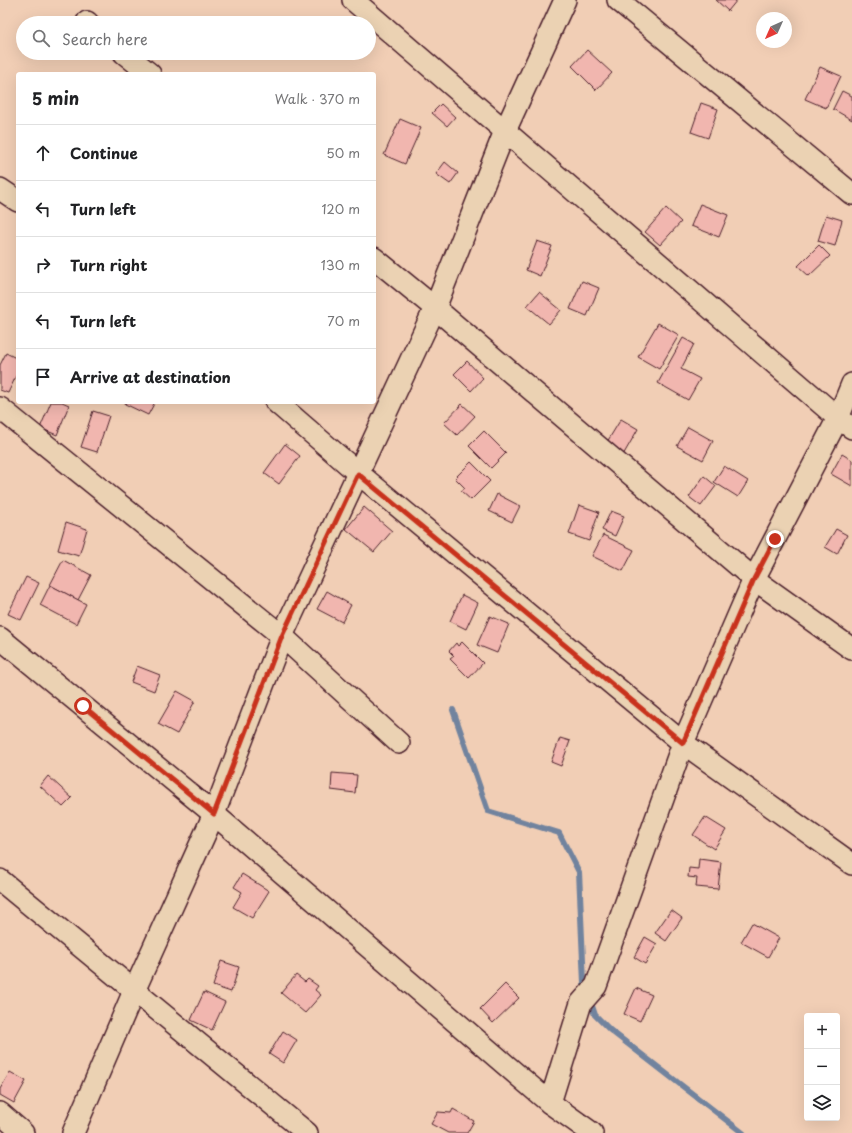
<!DOCTYPE html>
<html lang="en">
<head>
<meta charset="utf-8">
<style>
  :root { --surface:#fff; --page:#f6f6f6; --text:#202124; --muted:#757577; --line:#e0e0e0 }
  body { margin:0; font-family:"Playpen Sans",sans-serif; background:var(--page); color:var(--text) }
  .controls { position:absolute; right:12px; bottom:12px; display:grid; overflow:hidden; border-radius:4px; box-shadow:0 4px 16px #0002 }
  .controls button { width:36px; height:36px; display:grid; place-items:center; padding:0; border:0; border-bottom:1px solid var(--line); background:var(--surface); color:var(--text); font:20px sans-serif }
  .compass { position:absolute; left:756px; top:12px; width:36px; height:36px; border-radius:50%; background:var(--surface); box-shadow:0 4px 16px #0002; rotate:225deg }
  .stop { position:absolute; width:12px; height:12px; margin:-9px; border:3px solid #c8321e; border-radius:50%; background:#fff }
  .stop.end { background:#c8321e; border-color:#fff; box-shadow:0 1px 4px #0008 }
  .list { margin:0; padding:0; list-style:none }
  h2 { display:flex; justify-content:space-between; align-items:center; height:52px; margin:0; padding:0 16px; font-size:17px }
  h2 small { font-size:13px; font-weight:400; color:var(--muted) }
  .list li { display:grid; grid-template-columns:26px 1fr auto; gap:12px; align-items:center; box-sizing:border-box; height:56px; padding:0 16px; border-top:1px solid var(--line) }
  .list b { display:block; font-size:15px; white-space:nowrap }
  .list em { font-size:13px; font-style:normal; color:var(--muted) }
  .icon { flex:none; width:22px; height:22px; fill:none; stroke:currentColor; stroke-width:2; stroke-linecap:round; stroke-linejoin:round }
  .map { position:relative; flex:none; width:852px; height:1133px; overflow:hidden }
  .search { position:absolute; background:var(--surface); box-shadow:0 4px 16px #0002; left:16px; top:16px; width:360px; height:44px; display:flex; align-items:center; gap:10px; box-sizing:border-box; padding:0 14px; border-radius:22px; color:var(--muted); font-size:15px }
  .panel { position:absolute; background:var(--surface); box-shadow:0 4px 16px #0002; left:16px; top:72px; width:360px; height:332px; border-radius:4px }
  .map>svg:first-child { display:block }
</style>
</head>
<body>
<div class="map">
<svg width="852" height="1133" viewBox="0 0 852 1133">
  <rect width="100%" height="100%" fill="#f1ceb5"/>
  <filter id="ink" filterUnits="userSpaceOnUse"><feTurbulence type="fractalNoise" baseFrequency=".025" numOctaves="2"/><feDisplacementMap in="SourceGraphic" scale="8" xChannelSelector="R" yChannelSelector="G"/><feConvolveMatrix kernelMatrix="1 2 1 2 8 2 1 2 1" color-interpolation-filters="sRGB"/></filter>
  <g filter="url(#ink)">
    <g fill="none" stroke-linecap="round" stroke-linejoin="round">
      <g stroke="#71839e" stroke-width="6">
        <path d="M 453,710 L 488,811 L 559,833 L 579,872 L 584,983 L 587,991"/>
        <path d="M 590,1000 L 595,1015 L 610,1030 L 743,1133"/>
      </g>
    </g>
    <g fill="#f1b6af" stroke="#4a1f2b">
      <path d="M 716,0 L 737,0 L 728,11 Z"/>
      <path d="M 587,50 L 612,73 L 596,90 L 572,66 Z"/>
      <path d="M 304,53 L 313,53 L 311,57 Z"/>
      <path d="M 820,67 L 841,76 L 826,108 L 805,99 Z"/>
      <path d="M 842,91 L 852,96 L 852,120 L 833,109 Z"/>
      <path d="M 701,103 L 718,109 L 708,138 L 691,132 Z"/>
      <path d="M 441,104 L 455,117 L 447,126 L 432,113 Z"/>
      <path d="M 400,119 L 421,128 L 405,164 L 384,155 Z"/>
      <path d="M 445,162 L 458,173 L 450,184 L 436,174 Z"/>
      <path d="M 700,204 L 728,215 L 719,237 L 691,226 Z"/>
      <path d="M 666,208 L 681,222 L 660,245 L 645,232 Z"/>
      <path d="M 826,215 L 842,220 L 835,246 L 818,241 Z"/>
      <path d="M 537,241 L 552,246 L 540,276 L 526,270 Z"/>
      <path d="M 819,245 L 830,256 L 809,276 L 798,266 Z"/>
      <path d="M 582,281 L 599,288 L 587,316 L 570,309 Z"/>
      <path d="M 539,292 L 561,310 L 549,324 L 527,306 Z"/>
      <path d="M 658,323 L 679,335 L 659,369 L 638,357 Z"/>
      <path d="M 683,338 L 694,344 L 681,369 L 700,379 L 688,400 L 658,383 Z"/>
      <path d="M 6,353 L 18,359 L 18,372 L 8,393 L 0,390 L 0,365 Z"/>
      <path d="M 467,361 L 483,378 L 471,391 L 454,374 Z"/>
      <path d="M 51,402 L 62,402 L 69,405 L 57,435 L 40,428 Z"/>
      <path d="M 126,402 L 155,402 L 148,415 L 125,404 Z"/>
      <path d="M 462,404 L 475,416 L 457,435 L 444,423 Z"/>
      <path d="M 93,411 L 109,416 L 97,452 L 81,447 Z"/>
      <path d="M 621,419 L 638,429 L 622,457 L 604,447 Z"/>
      <path d="M 688,427 L 713,441 L 703,460 L 677,446 Z"/>
      <path d="M 484,431 L 506,453 L 491,468 L 469,446 Z"/>
      <path d="M 285,444 L 300,456 L 279,484 L 264,473 Z"/>
      <path d="M 842,454 L 852,460 L 852,486 L 831,474 Z"/>
      <path d="M 471,462 L 490,481 L 471,500 L 461,491 L 465,488 L 455,478 Z"/>
      <path d="M 724,466 L 748,481 L 738,497 L 714,482 Z"/>
      <path d="M 704,476 L 716,486 L 701,506 L 689,497 Z"/>
      <path d="M 497,494 L 520,506 L 512,522 L 489,511 Z"/>
      <path d="M 579,505 L 599,512 L 589,541 L 569,534 Z"/>
      <path d="M 364,507 L 392,531 L 374,552 L 346,529 Z"/>
      <path d="M 611,511 L 624,516 L 615,536 L 602,530 Z"/>
      <path d="M 66,522 L 87,529 L 79,556 L 58,550 Z"/>
      <path d="M 836,529 L 847,535 L 837,554 L 825,547 Z"/>
      <path d="M 603,535 L 634,550 L 623,571 L 592,556 Z"/>
      <path d="M 63,560 L 91,575 L 78,600 L 50,585 Z"/>
      <path d="M 26,577 L 39,583 L 21,620 L 8,614 Z"/>
      <path d="M 50,585 L 86,604 L 76,624 L 40,605 Z"/>
      <path d="M 327,591 L 351,605 L 342,622 L 317,609 Z"/>
      <path d="M 462,595 L 478,603 L 466,629 L 450,621 Z"/>
      <path d="M 490,616 L 509,624 L 497,653 L 477,645 Z"/>
      <path d="M 462,642 L 483,663 L 469,678 L 450,659 L 454,656 L 449,651 L 456,643 L 458,646 Z"/>
      <path d="M 137,666 L 160,675 L 154,691 L 131,682 Z"/>
      <path d="M 177,691 L 195,701 L 177,734 L 158,724 Z"/>
      <path d="M 560,738 L 570,741 L 561,766 L 551,762 Z"/>
      <path d="M 332,773 L 357,775 L 355,793 L 331,790 Z"/>
      <path d="M 48,776 L 72,798 L 63,807 L 40,786 Z"/>
      <path d="M 705,817 L 726,830 L 714,849 L 693,835 Z"/>
      <path d="M 699,859 L 721,862 L 718,889 L 696,887 L 697,878 L 688,877 L 689,868 L 698,869 Z"/>
      <path d="M 242,874 L 269,891 L 252,918 L 233,907 L 242,892 L 234,887 Z"/>
      <path d="M 671,910 L 682,918 L 666,941 L 655,933 Z"/>
      <path d="M 752,923 L 779,938 L 768,957 L 741,942 Z"/>
      <path d="M 645,937 L 657,944 L 645,964 L 634,957 Z"/>
      <path d="M 221,961 L 239,967 L 231,992 L 213,986 Z"/>
      <path d="M 296,975 L 305,982 L 308,979 L 318,986 L 315,990 L 321,995 L 305,1013 L 281,993 Z"/>
      <path d="M 505,984 L 519,998 L 493,1023 L 480,1009 Z"/>
      <path d="M 636,988 L 652,995 L 640,1021 L 624,1014 Z"/>
      <path d="M 204,992 L 225,1002 L 212,1030 L 191,1020 Z"/>
      <path d="M 283,1031 L 297,1040 L 283,1063 L 269,1054 Z"/>
      <path d="M 10,1072 L 26,1081 L 14,1103 L 0,1095 L 0,1089 Z"/>
      <path d="M 453,1109 L 474,1121 L 467,1133 L 448,1133 L 431,1124 L 438,1112 L 451,1113 Z"/>
    </g>
    <g fill="none" stroke-linecap="round" stroke-linejoin="round">
      <defs>
        <g id="minor">
          <path d="M 353,0 L 838,418 L 852,428"/>
          <path d="M 618,0 L 852,194"/>
          <path d="M 87,22 L 88,23"/>
          <path d="M 124,53 L 150,74"/>
          <path d="M 0,189 L 18,201"/>
          <path d="M 374,258 L 435,308 L 754,579 L 852,649"/>
          <path d="M 276,402 L 358,473 L 683,743 L 852,864"/>
          <path d="M 0,408 L 282,636 L 399,743"/>
          <path d="M 0,638 L 214,814 L 550,1103 L 592,1133"/>
          <path d="M 0,880 L 307,1133"/>
          <path d="M 550,1103 L 581,1003 L 596,986 L 683,743 L 754,579 L 838,418 L 852,384"/>
          <path d="M 0,1113 L 23,1133"/>
          <path d="M 73,1133 L 134,991 L 214,814 L 282,636 L 435,308 L 505,131 L 565,0"/>
        </g>
      </defs>
      <use href="#minor" stroke="#4a1f2b" stroke-width="24"/>
      <use href="#minor" stroke="#ebd2b3" stroke-width="21"/>
    </g>
  </g>
  <g fill="none" stroke-linecap="round" stroke-linejoin="round" filter="url(#ink)">
    <path stroke="#c8321e" stroke-width="5" d="M 83,706 L 214,814 L 282,636 L 358,474 L 683,743 L 754,579 L 775,539"/>
  </g>
</svg>
<div class="controls">
<button>+</button>
<button>−</button>
<button><svg class="icon" aria-label="layers" viewBox="0 0 24 24"><path d="M12 4l9 5-9 5-9-5zM3 14l9 5 9-5"/></svg></button>
</div>
<svg class="compass" viewBox="-18 -18 36 36"><path d="M0-13l5 13h-10z" fill="#e53935"/><path d="M0 13l5-13h-10z" fill="#757577"/></svg>
<div class="stop" style="left:83px;top:706px"></div>
<div class="stop end" style="left:775px;top:539px"></div>
<div class="search"><svg class="icon" aria-label="search" viewBox="0 0 24 24"><circle cx="10" cy="10" r="6"/><path d="M15 15l6 6"/></svg>Search here</div>
<section class="panel">
<h2>5 min<small>Walk · 370 m</small></h2>
<ul class="list">
<li><svg class="icon" aria-label="ahead" viewBox="0 0 24 24"><path d="M12 20V5M6 11l6-6 6 6"/></svg><div><b>Continue</b></div><em>50 m</em></li>
<li><svg class="icon" aria-label="left" viewBox="0 0 24 24"><path d="M17 20v-9H6M10 6l-5 5 5 5"/></svg><div><b>Turn left</b></div><em>120 m</em></li>
<li><svg class="icon" aria-label="right" viewBox="0 0 24 24"><path d="M7 20v-9h11M14 6l5 5-5 5"/></svg><div><b>Turn right</b></div><em>130 m</em></li>
<li><svg class="icon" aria-label="left" viewBox="0 0 24 24"><path d="M17 20v-9H6M10 6l-5 5 5 5"/></svg><div><b>Turn left</b></div><em>70 m</em></li>
<li><svg class="icon" aria-label="arrive" viewBox="0 0 24 24"><path d="M6 21V4h12l-3 4 3 4H6"/></svg><div><b>Arrive at destination</b></div></li>
</ul>
</section>
</div>
</body>
</html>
